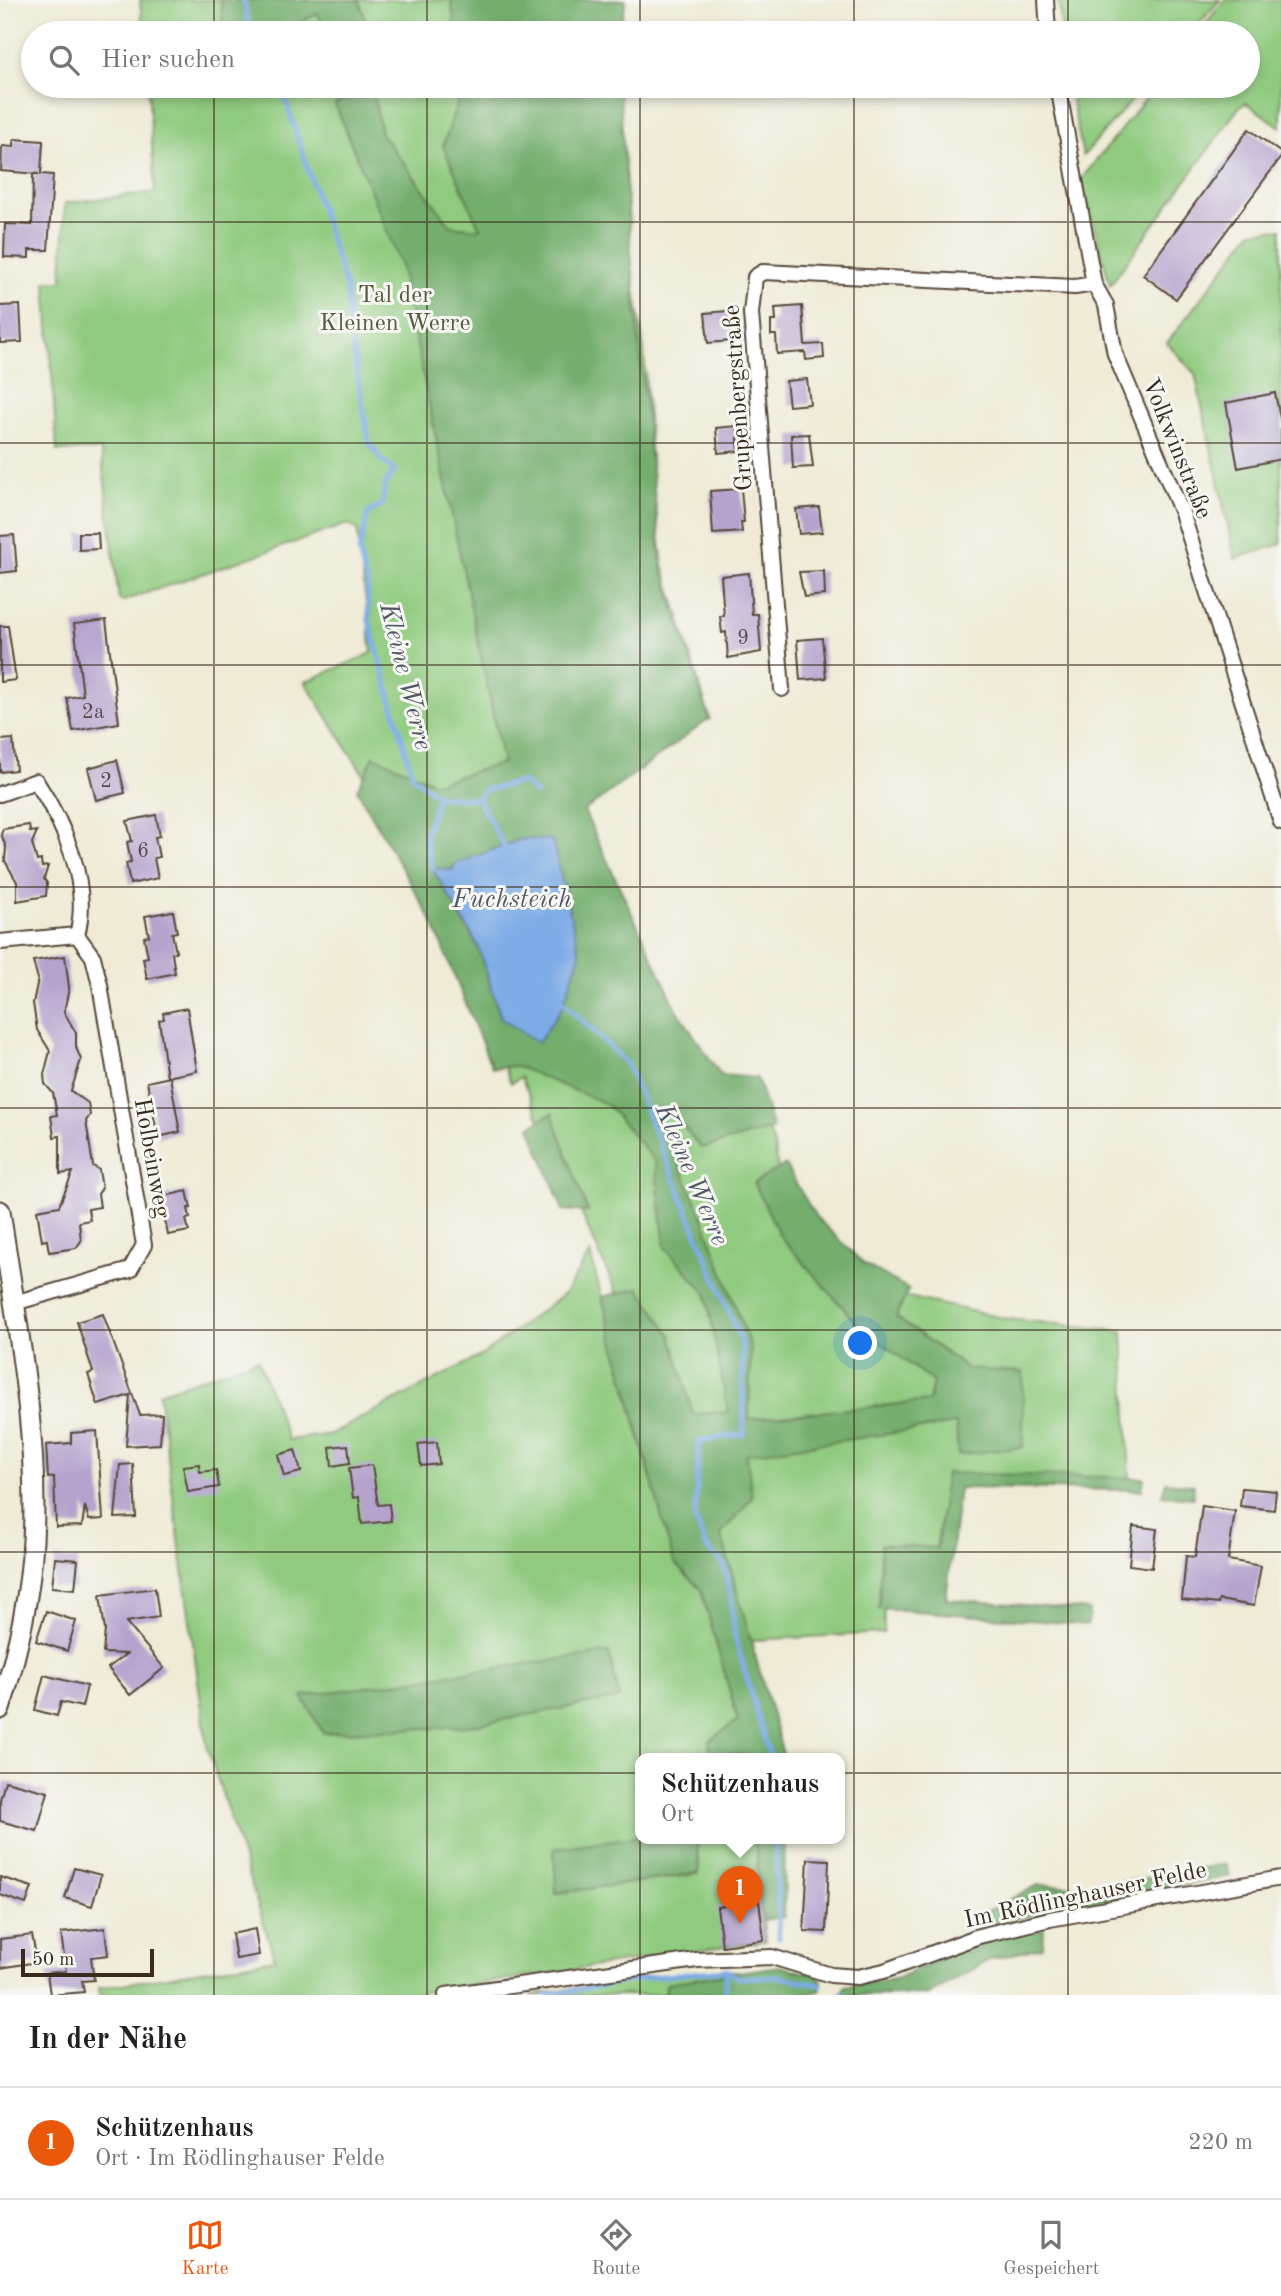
<!DOCTYPE html>
<html lang="de">
<head>
<meta charset="utf-8">
<style>
  :root { --surface:#fff; --page:#f2f2f2; --text:#202124; --muted:#757577; --line:#e0e0e0; --accent:#ea580c }
  body { margin:0; font-family:"Old Standard TT",serif; background:var(--page); color:var(--text) }
  .scale { position:absolute; left:21px; bottom:18px; width:133px; box-sizing:border-box; padding-left:7px; border:4px solid #3b2a1e; border-top:0; font-size:19px; line-height:24px; white-space:nowrap; color:#3b2a1e; -webkit-text-stroke:5px #f6f6f2; paint-order:stroke }
  .you { position:absolute; left:861px; top:1344px; width:24px; height:24px; margin:-18px; border:5px solid #fff; border-radius:50%; background:#1a73e8; box-shadow:0 0 0 10px #1a73e833 }
  .badge { display:grid; place-items:center; width:46px; height:46px; border-radius:50%; background:var(--accent); color:#fff; font-size:23px; font-weight:700 }
  .pin { position:absolute; translate:-50% -58px; filter:drop-shadow(0 2px 4px #0008) }
  .pin::after { content:''; position:absolute; top:37px; width:24px; height:21px; background:inherit; clip-path:polygon(0 0,100% 0,50% 100%) }
  .popup { position:absolute; left:635px; top:1753px; width:210px; height:91px; box-sizing:border-box; display:grid; place-content:center; border-radius:14px; background:var(--surface); filter:drop-shadow(0 2px 5px #0005); font-size:23px; white-space:nowrap; color:var(--muted) }
  .popup b { font-size:26px; color:var(--text) }
  .popup::after { content:''; position:absolute; left:50%; top:100%; margin-left:-14px; border:14px solid transparent; border-top-color:var(--surface) }
  .list { margin:0; padding:0; list-style:none }
  h2 { display:flex; justify-content:space-between; align-items:center; height:91px; margin:0; padding:0 28px; font-size:30px }
  h2 small { font-size:23px; font-weight:400; color:var(--muted) }
  .list li { display:grid; grid-template-columns:46px 1fr auto; gap:21px; align-items:center; box-sizing:border-box; height:112px; padding:0 28px; border-top:2px solid var(--line) }
  .list b { display:block; font-size:26px; white-space:nowrap }
  .list p { margin:0; font-size:23px; white-space:nowrap; color:var(--muted) }
  .list em { font-size:23px; font-style:normal; color:var(--muted) }
  .icon { flex:none; width:38px; height:38px; fill:none; stroke:currentColor; stroke-width:2; stroke-linecap:round; stroke-linejoin:round }
  .map { position:relative; flex:none; width:1281px; height:1995px; overflow:hidden }
  .search { position:absolute; background:var(--surface); box-shadow:0 4px 10px #0003; left:21px; right:21px; top:21px; height:77px; display:flex; align-items:center; gap:18px; box-sizing:border-box; padding:0 24px; border-radius:38px; color:var(--muted); font-size:26px }
  .sheet { height:203px; background:var(--surface) }
  nav { display:flex; justify-content:space-around; align-items:center; box-sizing:border-box; height:98px; border-top:2px solid var(--line); background:var(--surface); font-size:19px; color:var(--muted) }
  nav a { display:grid; justify-items:center; gap:4px }
  nav .on { color:var(--accent) }
  .map>svg:first-child { display:block }
</style>
</head>
<body>
<div class="map">
<svg width="1281" height="1995" viewBox="0 0 1281 1995">
  <rect width="100%" height="100%" fill="#f6f6f2"/>
  <filter id="ink" filterUnits="userSpaceOnUse"><feTurbulence type="fractalNoise" baseFrequency=".0143" numOctaves="2"/><feDisplacementMap in="SourceGraphic" scale="14" xChannelSelector="R" yChannelSelector="G"/><feConvolveMatrix kernelMatrix="1 2 1 2 8 2 1 2 1" color-interpolation-filters="sRGB"/></filter>
  <filter id="wash" filterUnits="userSpaceOnUse"><feTurbulence type="fractalNoise" baseFrequency=".00686" numOctaves="4" result="noise"/><feDisplacementMap in="SourceGraphic" scale="28" xChannelSelector="R" yChannelSelector="G"/><feGaussianBlur stdDeviation="1.57" result="paint"/><feColorMatrix in="noise" values="0 0 0 0 0 0 0 0 0 0 0 0 0 0 0 0 0 1.4 0 .05"/><feComposite in="paint" operator="in"/></filter>
  <g filter="url(#wash)">
    <rect width="100%" height="100%" fill="#efebd6"/>
    <g fill="#8fca7e" stroke="#657a4e" stroke-width="2" fill-rule="evenodd">
      <path d="M 140,0 L 601,0 L 597,33 L 143,33 Z"/>
      <path d="M 1059,0 L 1220,0 L 1191,33 L 1062,33 Z"/>
      <path d="M 1225,0 L 1281,0 L 1281,127 L 1246,103 L 1240,106 L 1110,285 L 1081,179 L 1156,86 L 1248,86 L 1248,33 L 1198,33 Z"/>
      <path d="M 148,86 L 595,86 L 603,231 L 633,272 L 644,350 L 652,478 L 663,564 L 710,719 L 612,757 L 574,803 L 637,1015 L 762,1116 L 773,1141 L 780,1181 L 853,1285 L 1008,1319 L 1123,1331 L 1130,1480 L 947,1485 L 935,1553 L 883,1552 L 884,1633 L 716,1642 L 738,1720 L 709,1741 L 711,1753 L 747,1754 L 747,1758 L 640,1758 L 640,1836 L 554,1849 L 557,1893 L 699,1874 L 697,1838 L 755,1838 L 765,1941 L 404,1995 L 99,1995 L 98,1988 L 275,1959 L 207,1746 L 159,1393 L 258,1359 L 288,1440 L 331,1434 L 484,1354 L 565,1293 L 590,1253 L 650,1476 L 623,1307 L 521,1077 L 511,1083 L 426,873 L 305,682 L 372,653 L 357,529 L 348,524 L 123,601 L 119,600 L 101,450 L 57,451 L 46,281 L 62,281 L 65,203 L 155,192 ZM 619,1698 L 468,1726 L 323,1733 Z"/>
      <path d="M 1069,86 L 1144,86 L 1083,156 Z"/>
      <path d="M 1281,229 L 1281,544 L 1235,559 L 1195,374 L 1167,343 L 1252,231 Z"/>
      <path d="M 726,1970 L 777,1976 L 667,1983 L 665,1995 L 530,1995 L 652,1976 Z"/>
    </g>
    <g fill="#73ae6d" stroke="#576c46" stroke-width="2" fill-rule="evenodd">
      <path d="M 221,0 L 359,0 L 370,33 L 326,33 L 318,13 L 280,33 L 223,33 Z"/>
      <path d="M 451,0 L 626,0 L 619,33 L 456,33 Z"/>
      <path d="M 366,86 L 372,86 L 381,133 L 451,226 L 480,229 L 443,146 L 463,86 L 619,86 L 634,292 L 662,569 L 709,719 L 584,811 L 678,1012 L 721,1075 L 757,1078 L 773,1129 L 701,1148 L 673,1114 L 658,1116 L 702,1216 L 751,1348 L 749,1419 L 929,1401 L 933,1382 L 858,1325 L 780,1236 L 754,1183 L 785,1165 L 816,1217 L 864,1264 L 909,1289 L 896,1317 L 968,1369 L 1023,1372 L 1023,1447 L 958,1455 L 956,1424 L 747,1454 L 752,1498 L 721,1534 L 784,1758 L 710,1753 L 709,1741 L 738,1720 L 701,1590 L 674,1563 L 602,1297 L 639,1288 L 671,1335 L 693,1414 L 728,1412 L 706,1293 L 665,1247 L 655,1161 L 607,1104 L 516,1066 L 492,1068 L 433,923 L 357,790 L 374,756 L 435,783 L 503,763 L 400,263 L 335,104 ZM 521,839 L 552,841 L 501,1018 L 477,944 L 433,869 L 453,870 L 455,864 Z"/>
      <path d="M 552,1113 L 588,1212 L 563,1210 L 530,1127 Z"/>
      <path d="M 946,1473 L 1144,1478 L 1142,1490 L 959,1488 L 946,1599 L 1089,1610 L 1088,1625 L 879,1608 L 881,1544 L 937,1548 Z"/>
      <path d="M 1166,1482 L 1194,1485 L 1193,1498 L 1162,1495 Z"/>
      <path d="M 609,1652 L 619,1698 L 468,1726 L 323,1733 L 302,1696 Z"/>
      <path d="M 640,1836 L 697,1838 L 699,1873 L 556,1893 L 554,1848 Z"/>
      <path d="M 755,1838 L 785,1838 L 784,1917 L 762,1920 Z"/>
      <path d="M 1225,1864 L 1230,1876 L 976,1927 L 981,1914 L 1038,1885 L 1094,1887 Z"/>
      <path d="M 1044,1929 L 1043,1947 L 991,1959 L 928,1995 L 841,1995 L 845,1986 L 895,1979 L 981,1941 Z"/>
      <path d="M 779,1966 L 819,1976 L 822,1981 L 820,1991 L 802,1995 L 665,1995 L 667,1983 Z"/>
    </g>
    <path fill="#7cabe6" stroke="#5c6a82" stroke-width="2" d="M 521,839 L 552,840 L 580,954 L 563,1006 L 538,1043 L 501,1018 L 477,944 L 432,868 L 453,870 L 455,864 Z"/>
    <g fill="none" stroke-linecap="round" stroke-linejoin="round">
      <g stroke="#7cabe6" stroke-width="5">
        <path d="M 244,0 L 250,33"/>
        <path d="M 281,86 L 346,287 L 350,331 L 369,442 L 383,462 L 395,470 L 386,482 L 382,505 L 368,513 L 359,552 L 367,583 L 369,621 L 413,777 L 438,796 L 478,799 L 505,848"/>
        <path d="M 478,799 L 484,790 L 523,782 L 536,794"/>
        <path d="M 432,868 L 425,835 L 438,796"/>
        <path d="M 562,1001 L 627,1064 L 742,1343 L 744,1434 L 699,1441 L 695,1519 L 706,1547 L 724,1565 L 731,1595 L 735,1637 L 770,1758"/>
        <path d="M 775,1838 L 779,1938"/>
        <path d="M 842,1993 L 845,1995"/>
        <path d="M 547,1995 L 653,1977 L 726,1970 L 738,1978 L 777,1976 L 821,1985"/>
        <path d="M 724,1995 L 726,1970"/>
      </g>
    </g>
    <g id="blocks">
      <g fill="#b5a3ce">
        <path d="M 1249,129 L 1281,153 L 1281,157 L 1176,299 L 1143,275 Z"/>
        <path d="M 14,139 L 43,141 L 41,174 L 53,175 L 48,250 L 29,250 L 29,258 L 4,257 L 5,224 L 32,225 L 33,174 L 39,174 L 1,171 L 2,146 L 14,147 Z"/>
        <path d="M 20,305 L 22,342 L 0,343 L 0,306 Z"/>
        <path d="M 802,306 L 805,345 L 823,344 L 824,358 L 806,360 L 805,352 L 777,354 L 776,335 L 771,335 L 771,321 L 776,321 L 775,308 Z"/>
        <path d="M 728,311 L 731,341 L 708,343 L 705,313 Z"/>
        <path d="M 807,379 L 810,404 L 789,406 L 786,381 Z"/>
        <path d="M 1275,393 L 1281,423 L 1281,459 L 1238,468 L 1226,403 Z"/>
        <path d="M 737,426 L 739,451 L 718,453 L 716,428 Z"/>
        <path d="M 809,434 L 813,467 L 793,468 L 791,435 Z"/>
        <path d="M 741,489 L 744,522 L 741,522 L 742,532 L 713,534 L 710,491 Z"/>
        <path d="M 819,507 L 822,532 L 799,534 L 796,509 Z"/>
        <path d="M 79,533 L 98,533 L 99,549 L 79,550 Z"/>
        <path d="M 14,535 L 17,571 L 0,573 L 0,536 Z"/>
        <path d="M 824,571 L 825,595 L 804,597 L 799,572 Z"/>
        <path d="M 749,573 L 752,614 L 758,614 L 761,652 L 728,658 L 726,632 L 722,633 L 720,616 L 724,616 L 721,576 Z"/>
        <path d="M 106,620 L 119,723 L 73,731 L 67,698 L 83,695 L 74,624 Z"/>
        <path d="M 0,626 L 8,626 L 16,680 L 0,682 Z"/>
        <path d="M 822,638 L 826,678 L 800,680 L 797,640 Z"/>
        <path d="M 13,739 L 16,770 L 0,772 L 0,740 Z"/>
        <path d="M 117,760 L 125,793 L 96,800 L 88,768 Z"/>
        <path d="M 156,815 L 160,836 L 155,837 L 159,857 L 154,858 L 158,878 L 130,884 L 126,863 L 131,862 L 127,842 L 132,841 L 127,821 Z"/>
        <path d="M 29,825 L 30,832 L 37,831 L 32,843 L 37,861 L 41,860 L 42,867 L 48,866 L 44,879 L 47,883 L 46,896 L 17,901 L 17,882 L 5,861 L 6,847 L 1,834 L 3,829 Z"/>
        <path d="M 173,911 L 177,932 L 172,933 L 176,952 L 172,953 L 175,973 L 147,979 L 143,958 L 148,957 L 144,937 L 149,936 L 145,916 Z"/>
        <path d="M 65,956 L 69,988 L 64,1012 L 76,1033 L 76,1047 L 81,1060 L 71,1091 L 88,1103 L 90,1115 L 86,1121 L 93,1166 L 99,1170 L 102,1188 L 98,1194 L 100,1207 L 88,1209 L 90,1220 L 79,1222 L 81,1241 L 76,1248 L 49,1252 L 47,1240 L 42,1241 L 37,1210 L 59,1206 L 73,1172 L 60,1174 L 60,1136 L 54,1137 L 51,1116 L 57,1115 L 53,1093 L 45,1084 L 44,1075 L 50,1051 L 37,1030 L 33,1003 L 38,979 L 33,961 Z"/>
        <path d="M 187,1008 L 197,1071 L 167,1077 L 159,1020 L 164,1019 L 163,1013 Z"/>
        <path d="M 170,1077 L 180,1132 L 158,1137 L 147,1082 Z"/>
        <path d="M 187,1191 L 191,1208 L 188,1208 L 190,1218 L 186,1219 L 189,1231 L 168,1235 L 160,1197 Z"/>
        <path d="M 103,1314 L 140,1415 L 162,1414 L 160,1444 L 126,1446 L 130,1395 L 98,1405 L 88,1374 L 93,1372 L 77,1322 Z"/>
        <path d="M 97,1431 L 103,1519 L 89,1520 L 85,1506 L 82,1526 L 56,1527 L 54,1477 L 48,1478 L 46,1445 L 71,1443 L 71,1433 Z"/>
        <path d="M 437,1442 L 439,1464 L 421,1466 L 418,1444 Z"/>
        <path d="M 348,1445 L 350,1463 L 332,1466 L 330,1447 Z"/>
        <path d="M 295,1450 L 301,1472 L 284,1476 L 278,1455 Z"/>
        <path d="M 133,1464 L 136,1517 L 115,1518 L 120,1465 Z"/>
        <path d="M 199,1464 L 200,1472 L 216,1470 L 219,1487 L 188,1492 L 183,1466 Z"/>
        <path d="M 372,1465 L 378,1505 L 389,1504 L 391,1521 L 362,1524 L 359,1497 L 353,1498 L 349,1468 Z"/>
        <path d="M 1242,1488 L 1276,1491 L 1274,1510 L 1240,1506 Z"/>
        <path d="M 1202,1506 L 1235,1511 L 1228,1560 L 1261,1566 L 1254,1606 L 1219,1600 L 1218,1604 L 1182,1600 L 1186,1556 L 1195,1557 Z"/>
        <path d="M 1133,1526 L 1157,1529 L 1152,1568 L 1129,1565 Z"/>
        <path d="M 55,1558 L 78,1560 L 75,1589 L 52,1587 Z"/>
        <path d="M 155,1588 L 159,1617 L 126,1622 L 164,1668 L 130,1695 L 108,1668 L 126,1654 L 103,1653 L 105,1630 L 100,1595 Z"/>
        <path d="M 46,1611 L 76,1621 L 67,1651 L 36,1641 Z"/>
        <path d="M 44,1675 L 87,1686 L 82,1707 L 61,1702 L 57,1716 L 35,1710 Z"/>
        <path d="M 5,1781 L 48,1792 L 37,1831 L 0,1821 L 0,1800 Z"/>
        <path d="M 808,1859 L 829,1860 L 826,1932 L 804,1931 Z"/>
        <path d="M 74,1868 L 101,1875 L 92,1906 L 65,1898 Z"/>
        <path d="M 0,1877 L 32,1887 L 26,1904 L 0,1895 Z"/>
        <path d="M 759,1901 L 764,1940 L 722,1946 L 717,1907 Z"/>
        <path d="M 105,1928 L 108,1955 L 91,1957 L 94,1980 L 82,1981 L 84,1992 L 50,1995 L 47,1973 L 66,1971 L 61,1933 Z"/>
        <path d="M 255,1929 L 259,1955 L 236,1959 L 232,1934 Z"/>
        <path d="M 32,1935 L 37,1962 L 0,1968 L 0,1939 Z"/>
      </g>
    </g>
  </g>
  <g filter="url(#ink)">
    <use href="#blocks" fill-opacity="0" stroke="#56473a" stroke-width="2"/>
    <g fill="none" stroke-linecap="round" stroke-linejoin="round">
      <defs>
        <g id="street">
          <path d="M 1046,0 L 1048,33"/>
          <path d="M 1058,86 L 1094,284 L 1106,305 L 1115,354 L 1182,513 L 1281,822"/>
          <path d="M 782,689 L 751,313 L 755,277 L 763,272 L 1075,287 L 1094,284"/>
          <path d="M 0,794 L 36,781 C 64,824 91,883 77,935 L 93,957 L 100,985 L 144,1245 L 130,1270 L 14,1303"/>
          <path d="M 0,942 L 77,935"/>
          <path d="M 446,1995 L 697,1960 L 772,1957 L 831,1975 L 858,1977 L 884,1971 L 979,1936 L 1050,1919 L 1281,1878"/>
        </g>
        <path id="secondary" d="M 0,1211 C 16,1320 39,1431 33,1541 C 30,1596 17,1655 0,1709"/>
      </defs>
      <use href="#street" stroke="#56473a" stroke-width="18"/>
      <use href="#secondary" stroke="#56473a" stroke-width="23"/>
      <use href="#street" stroke="#fff" stroke-width="14"/>
      <use href="#secondary" stroke="#fff" stroke-width="19"/>
    </g>
  </g>
  <path fill="none" stroke="#3b2a1e" stroke-width="2" stroke-opacity="0.55" d="M 214,0 L 214,33M 427,0 L 427,33M 640,0 L 640,33M 854,0 L 854,33M 1068,0 L 1068,33M 214,86 L 214,1995M 427,86 L 427,1995M 640,86 L 640,1995M 854,86 L 854,1995M 1068,86 L 1068,1995M 0,222 L 1281,222M 0,443 L 1281,443M 0,665 L 1281,665M 0,887 L 1281,887M 0,1108 L 1281,1108M 0,1330 L 1281,1330M 0,1552 L 1281,1552M 0,1773 L 1281,1773"/>
  <g text-anchor="middle" stroke-width="6" stroke-linejoin="round" paint-order="stroke">
    <g font-size="21" fill="#5a484a">
      <text x="743" y="644">9</text>
      <text x="93" y="718">2a</text>
      <text x="106" y="787">2</text>
      <text x="143" y="857">6</text>
    </g>
    <g font-size="24" fill="#545a3b" stroke="#f6f6f2">
      <text x="395" y="302">Tal der<tspan x="395" dy="28">Kleinen Werre</tspan></text>
    </g>
    <g font-size="24" fill="#3b2a1e" stroke="#f6f6f2">
      <text transform="translate(737 398) rotate(-94)" y="8">Grupenbergstraße</text>
      <text transform="translate(1178 448) rotate(68)" y="8">Volkwinstraße</text>
      <text transform="translate(153 1158) rotate(80)" y="8">Holbeinweg</text>
      <text transform="translate(1085 1894) rotate(-12)" y="8">Im Rödlinghauser Felde</text>
    </g>
    <g font-size="26" font-style="italic" fill="#525764" stroke="#f6f6f2">
      <text transform="translate(407 676) rotate(76)" y="9">Kleine Werre</text>
      <text x="512" y="907">Fuchsteich</text>
      <text transform="translate(693 1174) rotate(67)" y="9">Kleine Werre</text>
    </g>
  </g>
</svg>
<div class="scale">50 m</div>
<div class="you"></div>
<div class="pin badge" style="left:740px;top:1924px">1</div>
<div class="popup"><b>Schützenhaus</b>Ort</div>
<div class="search"><svg class="icon" aria-label="search" viewBox="0 0 24 24"><circle cx="10" cy="10" r="6"/><path d="M15 15l6 6"/></svg>Hier suchen</div>
</div>
<section class="sheet">
<h2>In der Nähe<small></small></h2>
<ul class="list">
<li><span class="badge">1</span><div><b>Schützenhaus</b><p>Ort · Im Rödlinghauser Felde</p></div><em>220 m</em></li>
</ul>
</section>
<nav>
<a class="on"><svg class="icon" aria-label="map" viewBox="0 0 24 24"><path d="M3 6l6-2 6 2 6-2v14l-6 2-6-2-6 2zM9 4v14M15 6v14"/></svg>Karte</a>
<a><svg class="icon" aria-label="directions" viewBox="0 0 24 24"><path d="M12 3l9 9-9 9-9-9zM9 14v-3h6M13 9l2 2-2 2"/></svg>Route</a>
<a><svg class="icon" aria-label="saved" viewBox="0 0 24 24"><path d="M7 4h10v16l-5-4-5 4z"/></svg>Gespeichert</a>
</nav>
</body>
</html>
